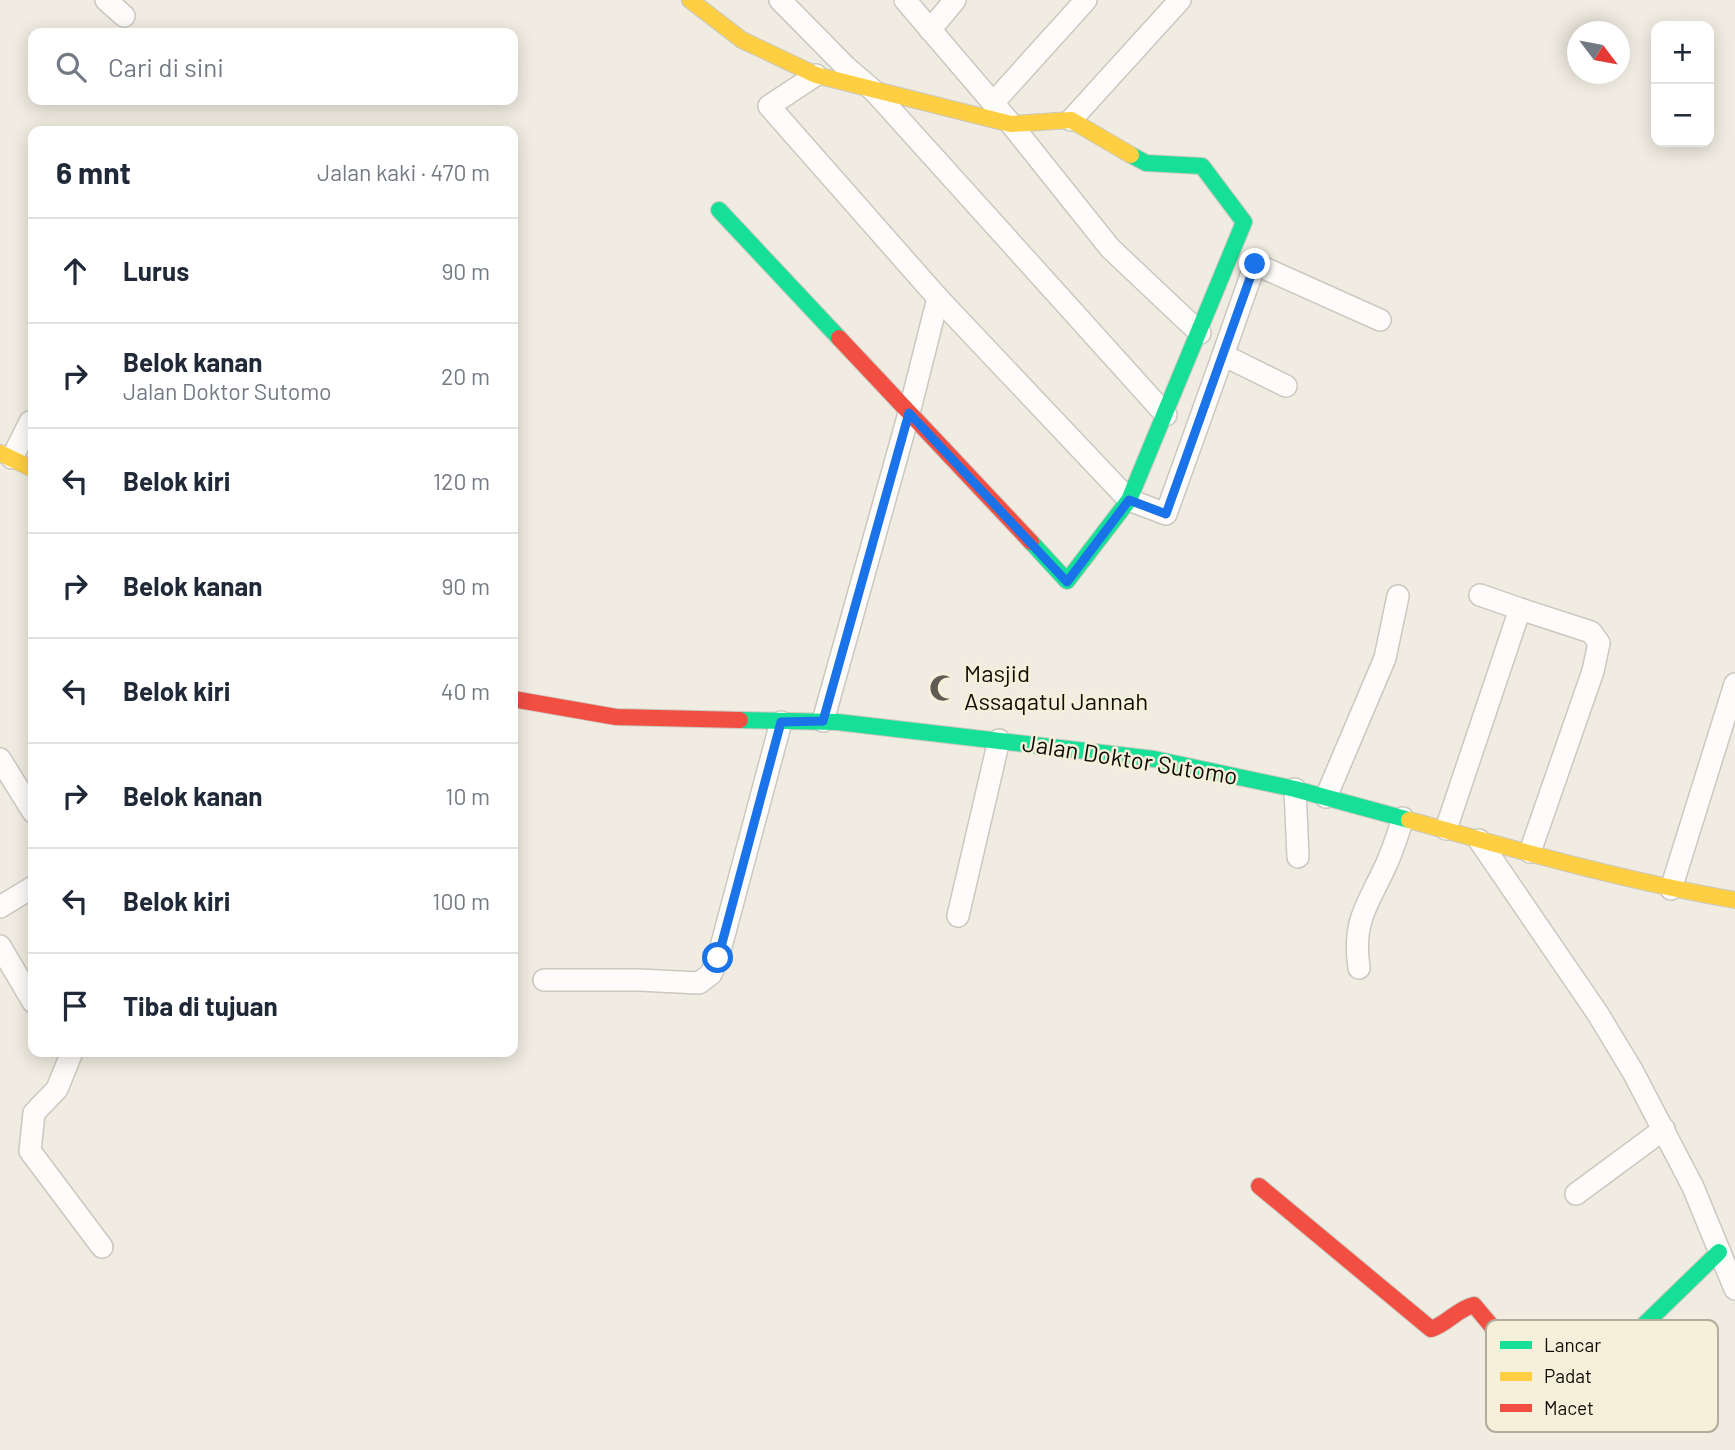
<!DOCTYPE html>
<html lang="id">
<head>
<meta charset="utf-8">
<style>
  :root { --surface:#fff; --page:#f6f6f7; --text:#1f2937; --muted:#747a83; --line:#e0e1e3 }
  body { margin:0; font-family:Barlow,sans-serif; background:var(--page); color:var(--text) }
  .controls { position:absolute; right:21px; top:21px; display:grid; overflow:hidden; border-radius:14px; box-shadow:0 4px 18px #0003 }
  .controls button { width:63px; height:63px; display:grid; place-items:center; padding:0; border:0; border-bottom:2px solid var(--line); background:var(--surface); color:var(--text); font:35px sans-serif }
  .compass { position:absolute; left:1567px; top:21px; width:63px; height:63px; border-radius:50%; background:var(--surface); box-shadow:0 4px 18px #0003; rotate:122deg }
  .stop { position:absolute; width:21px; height:21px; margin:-16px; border:5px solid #1a73e8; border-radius:50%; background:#fff }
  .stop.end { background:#1a73e8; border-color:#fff; box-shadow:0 2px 7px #0008 }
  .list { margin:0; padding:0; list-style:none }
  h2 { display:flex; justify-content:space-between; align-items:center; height:91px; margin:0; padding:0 28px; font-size:30px }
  h2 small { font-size:23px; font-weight:400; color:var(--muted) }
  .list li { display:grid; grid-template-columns:46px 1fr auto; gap:21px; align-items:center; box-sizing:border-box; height:105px; padding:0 28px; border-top:2px solid var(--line) }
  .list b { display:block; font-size:26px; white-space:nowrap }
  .list p { margin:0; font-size:23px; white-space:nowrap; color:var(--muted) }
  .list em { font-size:23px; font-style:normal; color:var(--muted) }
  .icon { flex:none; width:38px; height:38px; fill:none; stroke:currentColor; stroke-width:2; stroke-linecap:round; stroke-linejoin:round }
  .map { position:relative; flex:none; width:1735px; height:1450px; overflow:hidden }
  .search { position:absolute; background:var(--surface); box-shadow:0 4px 18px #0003; left:28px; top:28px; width:490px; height:77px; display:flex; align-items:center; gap:18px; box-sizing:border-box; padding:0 24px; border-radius:14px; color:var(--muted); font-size:26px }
  .panel { position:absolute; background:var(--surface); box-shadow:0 4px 18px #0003; left:28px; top:126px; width:490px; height:931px; border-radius:14px }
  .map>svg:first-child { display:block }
</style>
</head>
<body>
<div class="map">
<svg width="1735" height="1450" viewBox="0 0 1735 1450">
  <rect width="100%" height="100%" fill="#f0ece1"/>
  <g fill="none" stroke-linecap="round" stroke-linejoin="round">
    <defs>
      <g id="street">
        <path d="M 106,0 L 124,16"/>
        <path d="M 780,0 L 846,67 L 874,91 L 1166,415"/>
        <path d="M 905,0 L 1011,124 L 1110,248 L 1200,333"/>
        <path d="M 930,30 L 955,0"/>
        <path d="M 816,75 L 769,106 L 938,298 L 1129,500 L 1166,514 L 1223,355 L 1286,386"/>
        <path d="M 993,103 L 1086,0"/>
        <path d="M 1071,120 L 1180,0"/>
        <path d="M 1223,355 L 1255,264 L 1380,320"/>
        <path d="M 12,458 L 30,422"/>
        <path d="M 1480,595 L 1520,609"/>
        <path d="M 823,721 L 909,413 L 938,298"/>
        <path d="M 0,759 L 33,812"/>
        <path d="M 1295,789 L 1298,857"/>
        <path d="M 1326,797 L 1385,658 L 1398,596"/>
        <path d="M 1446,829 L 1520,609 L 1591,632 L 1599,643 L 1593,671 L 1530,852"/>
        <path d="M 1479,840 L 1598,1014 L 1633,1072 L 1693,1187 L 1735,1289"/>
        <path d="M 1671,889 L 1735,684"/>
        <path d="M 0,907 L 33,887"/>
        <path d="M 958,916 L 999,740"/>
        <path d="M 0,946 L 33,1002"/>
        <path d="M 1359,968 C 1352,920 1368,905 1386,865 C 1393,850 1398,834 1403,818"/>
        <path d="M 544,980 L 639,980 L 699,983 L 711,974 L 718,958 L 781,722"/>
        <path d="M 72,1052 L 57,1089 L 34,1113 L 30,1151 L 102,1247"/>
        <path d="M 1576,1194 L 1664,1129"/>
      </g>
      <g id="fast">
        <path d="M 719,210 L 839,338"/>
        <path d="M 1031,542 L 1067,581 L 1129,500 L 1244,222 L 1202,166 L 1146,163 L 1131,155"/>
        <path d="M 740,720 L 837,722 L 1154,759 L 1295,789 L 1409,820"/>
        <path d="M 1616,1352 L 1719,1252"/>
      </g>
      <g id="slow">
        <path d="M 690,0 L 742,40 L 816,75 L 1011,124 L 1071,120 L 1131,155"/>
        <path d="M 0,453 L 33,469"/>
        <path d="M 1409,820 C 1517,850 1624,881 1735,900"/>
      </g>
      <g id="jam">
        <path d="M 839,338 L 1031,542"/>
        <path d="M 513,699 L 616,717 L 740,720"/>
        <path d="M 1259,1186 L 1431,1329 C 1447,1324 1457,1309 1474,1305 L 1538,1382 C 1569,1406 1595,1372 1616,1352"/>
      </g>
    </defs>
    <use href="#street" stroke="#cac8bf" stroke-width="24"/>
    <use href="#fast" stroke="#cac8bf" stroke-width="18"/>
    <use href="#slow" stroke="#cac8bf" stroke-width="18"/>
    <use href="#jam" stroke="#cac8bf" stroke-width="18"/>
    <use href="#street" stroke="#fdfcfa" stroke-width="21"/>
    <use href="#fast" stroke="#16e098" stroke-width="16"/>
    <use href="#slow" stroke="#ffcf43" stroke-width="16"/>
    <use href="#jam" stroke="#f24e42" stroke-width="16"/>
  </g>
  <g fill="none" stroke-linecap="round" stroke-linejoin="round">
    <path stroke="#1a73e8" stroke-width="9" d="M 718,958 L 781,722 L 823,721 L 909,413 L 1067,582 L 1129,500 L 1166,514 L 1255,264"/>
  </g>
  <defs>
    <symbol id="mosque-bare" viewBox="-9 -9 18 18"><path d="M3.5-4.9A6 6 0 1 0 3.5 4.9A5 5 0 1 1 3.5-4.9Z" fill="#5e5b53" stroke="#f6f0db" stroke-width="2.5" paint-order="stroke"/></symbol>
  </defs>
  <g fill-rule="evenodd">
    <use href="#mosque-bare" x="924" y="669" width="38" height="38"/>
  </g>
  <g text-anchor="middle" stroke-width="5" stroke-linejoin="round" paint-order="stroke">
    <g font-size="24" fill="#0f0d06" stroke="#f6f0db" text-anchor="start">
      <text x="964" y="682">Masjid<tspan x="964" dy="28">Assaqatul Jannah</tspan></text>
    </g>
    <g font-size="24" fill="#0f0d06" stroke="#f6f0db">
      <text transform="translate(1130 760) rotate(9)" y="8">Jalan Doktor Sutomo</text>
    </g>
  </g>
  <rect x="1486" y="1320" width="232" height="112" rx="10" fill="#f6f0db" stroke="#b1ac9b" stroke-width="2"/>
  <rect x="1500" y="1341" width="32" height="8" fill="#16e098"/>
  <rect x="1500" y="1372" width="32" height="9" fill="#ffcf43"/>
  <rect x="1500" y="1404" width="32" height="8" fill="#f24e42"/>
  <g font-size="19" fill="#0f0d06">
    <text x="1544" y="1352">Lancar</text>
    <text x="1544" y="1383">Padat</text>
    <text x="1544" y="1415">Macet</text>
  </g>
</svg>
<div class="controls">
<button>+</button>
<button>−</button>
</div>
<svg class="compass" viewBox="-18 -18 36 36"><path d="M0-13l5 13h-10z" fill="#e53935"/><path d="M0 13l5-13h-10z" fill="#747a83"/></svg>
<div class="stop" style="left:718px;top:958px"></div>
<div class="stop end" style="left:1255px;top:264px"></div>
<div class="search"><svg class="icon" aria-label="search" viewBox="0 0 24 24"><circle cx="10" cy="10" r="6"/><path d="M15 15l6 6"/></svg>Cari di sini</div>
<section class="panel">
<h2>6 mnt<small>Jalan kaki · 470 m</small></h2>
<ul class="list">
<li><svg class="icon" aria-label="ahead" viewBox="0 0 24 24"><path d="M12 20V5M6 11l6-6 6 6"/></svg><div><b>Lurus</b></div><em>90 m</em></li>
<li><svg class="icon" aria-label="right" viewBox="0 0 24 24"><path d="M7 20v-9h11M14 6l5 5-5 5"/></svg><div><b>Belok kanan</b><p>Jalan Doktor Sutomo</p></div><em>20 m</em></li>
<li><svg class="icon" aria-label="left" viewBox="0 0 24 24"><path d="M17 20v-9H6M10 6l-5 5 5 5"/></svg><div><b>Belok kiri</b></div><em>120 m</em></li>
<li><svg class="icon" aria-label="right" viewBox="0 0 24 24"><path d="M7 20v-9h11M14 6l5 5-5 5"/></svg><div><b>Belok kanan</b></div><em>90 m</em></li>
<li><svg class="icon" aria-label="left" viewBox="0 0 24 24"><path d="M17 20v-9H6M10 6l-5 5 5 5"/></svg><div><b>Belok kiri</b></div><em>40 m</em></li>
<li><svg class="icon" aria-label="right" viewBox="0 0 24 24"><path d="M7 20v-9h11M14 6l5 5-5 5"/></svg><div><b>Belok kanan</b></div><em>10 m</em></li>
<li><svg class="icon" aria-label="left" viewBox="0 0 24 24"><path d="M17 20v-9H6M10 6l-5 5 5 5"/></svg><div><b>Belok kiri</b></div><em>100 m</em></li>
<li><svg class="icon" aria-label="arrive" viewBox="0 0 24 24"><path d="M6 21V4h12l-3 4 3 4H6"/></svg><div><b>Tiba di tujuan</b></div></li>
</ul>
</section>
</div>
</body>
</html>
